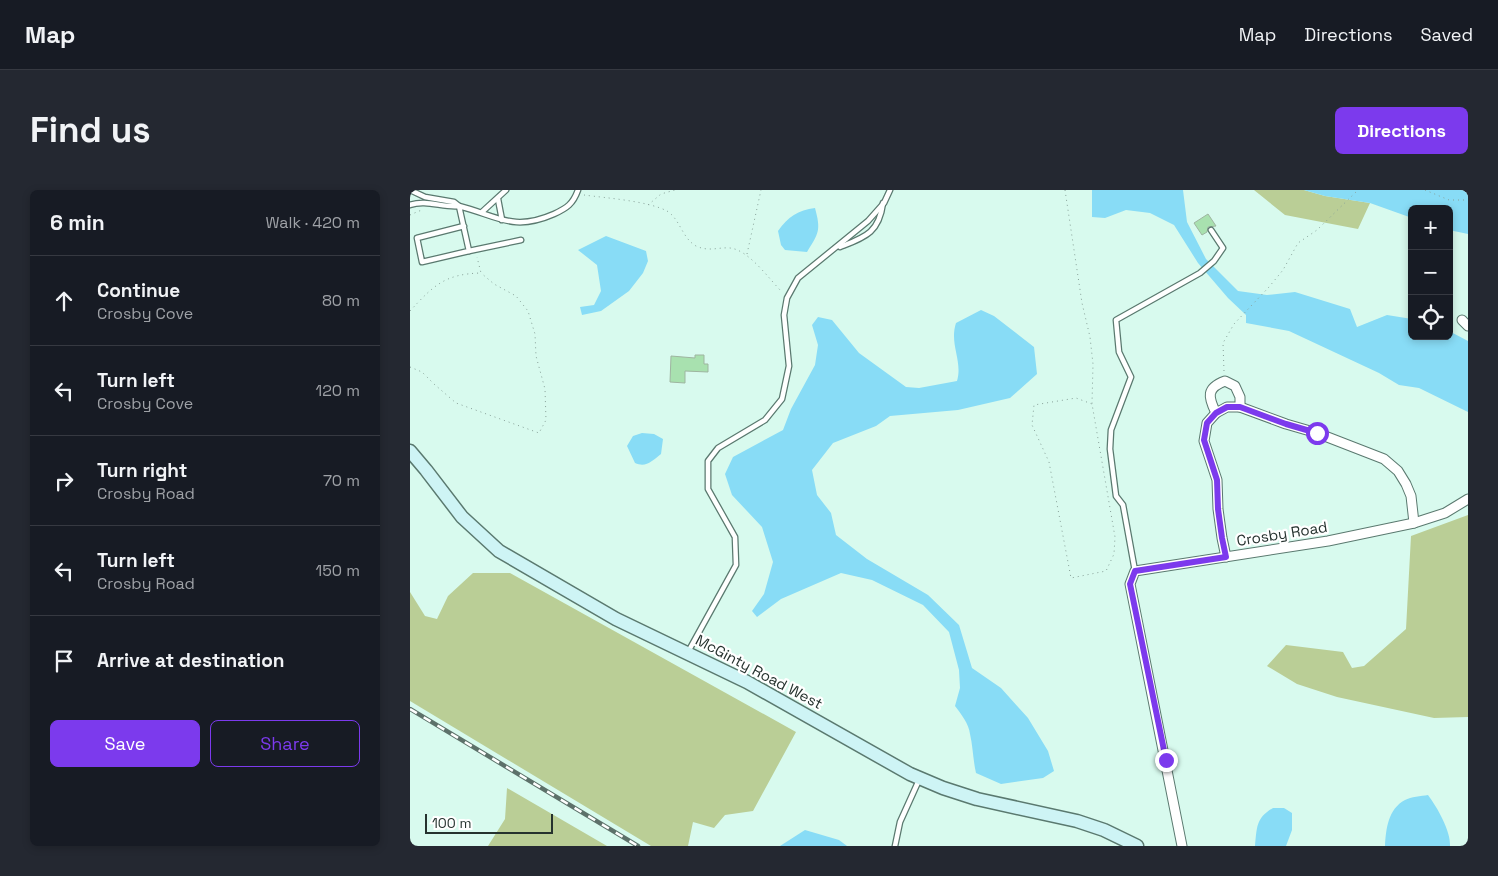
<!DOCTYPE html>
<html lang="en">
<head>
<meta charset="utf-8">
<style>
  :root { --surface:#171b24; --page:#242831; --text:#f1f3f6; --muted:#9ea1a6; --line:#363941; --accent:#7c3aed }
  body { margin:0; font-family:"Space Grotesk",sans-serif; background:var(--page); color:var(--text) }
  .controls { position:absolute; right:15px; top:15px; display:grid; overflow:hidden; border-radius:8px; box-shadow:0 2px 8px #0003 }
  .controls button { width:45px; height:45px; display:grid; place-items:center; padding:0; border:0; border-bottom:1px solid var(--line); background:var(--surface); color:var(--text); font:25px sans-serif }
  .scale { position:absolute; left:15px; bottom:12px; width:128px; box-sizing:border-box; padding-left:5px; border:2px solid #25322e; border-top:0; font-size:14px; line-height:18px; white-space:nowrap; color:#25322e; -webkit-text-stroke:4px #fff; paint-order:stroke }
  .stop { position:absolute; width:15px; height:15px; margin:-11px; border:4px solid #7c3aed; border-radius:50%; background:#fff }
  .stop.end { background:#7c3aed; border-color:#fff; box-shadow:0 1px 5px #0008 }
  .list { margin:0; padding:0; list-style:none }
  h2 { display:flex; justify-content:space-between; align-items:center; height:65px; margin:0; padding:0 20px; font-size:21px }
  h2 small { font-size:16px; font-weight:400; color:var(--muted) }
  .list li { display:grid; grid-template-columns:32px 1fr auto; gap:15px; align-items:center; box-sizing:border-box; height:90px; padding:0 20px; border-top:1px solid var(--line) }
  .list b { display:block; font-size:19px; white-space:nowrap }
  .list p { margin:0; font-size:16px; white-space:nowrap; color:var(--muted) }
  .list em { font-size:16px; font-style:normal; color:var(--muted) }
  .actions { display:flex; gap:10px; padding:15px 20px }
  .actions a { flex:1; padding:11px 0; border:1px solid var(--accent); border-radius:8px; text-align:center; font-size:18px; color:var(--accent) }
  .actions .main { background:var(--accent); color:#fff }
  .icon { flex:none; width:28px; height:28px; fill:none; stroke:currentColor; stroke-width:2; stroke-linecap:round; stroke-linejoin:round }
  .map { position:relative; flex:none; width:1058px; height:656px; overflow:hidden; border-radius:8px }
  header { display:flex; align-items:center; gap:30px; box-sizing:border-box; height:70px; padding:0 25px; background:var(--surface); border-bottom:1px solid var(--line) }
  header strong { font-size:24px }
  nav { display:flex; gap:28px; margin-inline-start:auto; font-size:18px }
  .intro { display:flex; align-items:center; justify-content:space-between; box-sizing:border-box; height:120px; padding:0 30px }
  h1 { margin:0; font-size:35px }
  .button { padding:12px 22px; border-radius:8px; background:var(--accent); color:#fff; font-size:18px; font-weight:700 }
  main { display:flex; gap:30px; padding:0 30px }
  aside { flex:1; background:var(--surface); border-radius:8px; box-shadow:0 2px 8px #0003 }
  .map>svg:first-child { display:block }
</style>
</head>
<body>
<header>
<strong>Map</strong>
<nav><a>Map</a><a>Directions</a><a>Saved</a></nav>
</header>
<div class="intro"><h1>Find us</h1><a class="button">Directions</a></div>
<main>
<aside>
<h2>6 min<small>Walk · 420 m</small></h2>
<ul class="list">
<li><svg class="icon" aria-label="ahead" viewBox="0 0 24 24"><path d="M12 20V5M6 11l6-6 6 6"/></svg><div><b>Continue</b><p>Crosby Cove</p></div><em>80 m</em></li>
<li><svg class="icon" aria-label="left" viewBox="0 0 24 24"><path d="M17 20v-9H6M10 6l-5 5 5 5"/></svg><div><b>Turn left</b><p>Crosby Cove</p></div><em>120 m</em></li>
<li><svg class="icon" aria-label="right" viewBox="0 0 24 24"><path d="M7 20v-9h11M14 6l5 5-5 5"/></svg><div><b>Turn right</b><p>Crosby Road</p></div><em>70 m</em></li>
<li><svg class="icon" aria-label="left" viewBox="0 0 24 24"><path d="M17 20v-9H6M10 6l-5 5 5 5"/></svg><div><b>Turn left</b><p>Crosby Road</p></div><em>150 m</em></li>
<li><svg class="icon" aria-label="arrive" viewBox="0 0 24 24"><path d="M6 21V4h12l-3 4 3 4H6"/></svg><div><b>Arrive at destination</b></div></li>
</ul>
<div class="actions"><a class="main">Save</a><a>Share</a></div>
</aside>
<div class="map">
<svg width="1058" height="656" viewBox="0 0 1058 656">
  <rect width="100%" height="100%" fill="#d8faee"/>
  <g fill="#bace96">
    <path d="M 844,0 L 894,0 L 915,6 L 960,13 L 948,39 L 875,25 Z"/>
    <path d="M 1058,325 L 1058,527 L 1024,528 L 927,507 L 887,494 L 857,476 L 876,455 L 933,462 L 942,478 L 954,476 L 996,439 L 1001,346 Z"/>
    <path d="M 63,383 L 100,383 L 386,542 L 343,621 L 315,625 L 304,638 L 283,632 L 278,656 L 241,656 L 0,511 L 0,402 L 15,426 L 27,429 L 38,406 Z"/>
    <path d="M 97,598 L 197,656 L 78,656 L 95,629 Z"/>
  </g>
  <g fill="#88dcf6">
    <path d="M 682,0 L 773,0 L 777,32 L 796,69 L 828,101 L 857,105 L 885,102 L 940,119 L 947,137 L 977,125 L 1002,129 L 1002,146 L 1039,146 L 1039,141 L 1058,151 L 1058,222 L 1009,198 L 989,195 L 969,183 L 879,141 L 836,133 L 836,125 L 818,108 L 788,73 L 764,35 L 740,23 L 716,20 L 695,28 L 682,27 Z"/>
    <path d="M 894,0 L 1058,0 L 1058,44 L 1039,40 L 1039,19 L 1002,19 L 1002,28 L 960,13 L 915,6 Z"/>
    <path d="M 405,18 C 411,40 409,43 397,62 L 375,60 L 371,55 L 368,41 C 378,27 388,20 405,18 Z"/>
    <path d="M 196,46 L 236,61 L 238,71 L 233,83 L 219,101 L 191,121 L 172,125 L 170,117 L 184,115 L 191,101 L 187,75 L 168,60 Z"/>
    <path d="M 571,120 L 584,126 L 624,157 L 627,184 L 600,208 L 548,220 L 480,226 L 466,236 L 423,253 L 402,280 L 407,305 L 421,323 L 426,345 L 457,369 L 518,405 L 549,435 L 562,478 L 591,498 L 618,528 L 638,561 L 644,581 L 633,588 L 591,594 L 566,583 C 563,570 563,557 560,544 C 559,534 551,524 545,516 L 550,498 L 549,480 L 539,442 L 513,415 L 462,390 L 431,383 L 371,409 L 347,427 L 342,421 L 354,404 L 363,372 L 352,337 L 322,305 L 315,284 L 323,267 L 373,240 L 381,219 L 405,175 L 408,155 L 402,135 L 408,127 L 422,130 L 449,163 L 496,197 L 509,198 L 547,191 C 553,171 539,154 546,133 Z"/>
    <path d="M 232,243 L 244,244 L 253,249 L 251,264 C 242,271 236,278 225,273 L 217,256 L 223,246 Z"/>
    <path d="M 1018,605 C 1027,617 1041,641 1040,656 L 975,656 C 976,639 978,619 995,610 C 1001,607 1011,606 1018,605 Z"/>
    <path d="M 863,618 L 874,618 L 882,623 L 882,640 L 876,656 L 845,656 C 847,637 846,628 863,618 Z"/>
    <path d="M 395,640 L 429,650 L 437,656 L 370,656 Z"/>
  </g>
  <g fill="#a8e1af" stroke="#9eb5a0">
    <path d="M 798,24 L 806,36 L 798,37 L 797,42 L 792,45 L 784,33 Z"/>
    <path d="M 285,165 L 294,165 L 294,174 L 298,174 L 298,182 L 275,181 L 275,193 L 260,192 L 261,166 L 285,168 Z"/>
  </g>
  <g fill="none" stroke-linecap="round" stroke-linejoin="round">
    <defs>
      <g id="lane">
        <path d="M 88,9 L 92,30"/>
        <path d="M 0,15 C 16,9 33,18 49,16 L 44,12 L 15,7 L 0,0"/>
        <path d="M 72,22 L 96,0"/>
        <path d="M 54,36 L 7,48 L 12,72 L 59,61 L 49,16 C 88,26 103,42 144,24 C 157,18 163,14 168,0"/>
        <path d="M 430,57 C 455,47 469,43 473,13"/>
        <path d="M 59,61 L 111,50"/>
        <path d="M 725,381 L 713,315 L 706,306 L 700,259 L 701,240 L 721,187 L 709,162 L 706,130 L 790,83 L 804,71 L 813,58 L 801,40"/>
        <path d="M 278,462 L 326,375 L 325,347 L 298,299 L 298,271 L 308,258 L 355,230 L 372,209 L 379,176 L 374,125 L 377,108 L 388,88 L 458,31 L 474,13 L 480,0"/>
        <path d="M 485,656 L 490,632 L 509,590"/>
      </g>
      <g id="street">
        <path d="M 1052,130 L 1058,136"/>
        <path d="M 806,223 C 798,207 796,198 815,191 L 825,196 L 830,207 L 830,217"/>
        <path d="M 816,367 L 812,348 L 808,319 L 807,290 L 794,251 L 797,233 L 806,223 L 817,217 L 830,217 L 876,234 L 907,243 L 974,269 L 988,281 L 996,294 L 1001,306 L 1004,333"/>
        <path d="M 772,656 L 720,394 L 725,381 L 918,351 L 1004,333 L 1035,323 L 1058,309"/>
      </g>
      <path id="secondary" d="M 0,261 L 16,280 L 52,327 L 89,361 L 206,429 L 337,492 L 500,584 L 533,598 L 567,609 L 667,631 L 694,640 L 727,656"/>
    </defs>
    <use href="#lane" stroke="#5a796f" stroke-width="7"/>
    <use href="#street" stroke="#5a796f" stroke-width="11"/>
    <use href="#secondary" stroke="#5a796f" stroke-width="15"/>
    <g stroke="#87a098" stroke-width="1" stroke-dasharray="1 4" stroke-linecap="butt">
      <path d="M 655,0 L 672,113 L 680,147 L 683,174 L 682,214 L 705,347 L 704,364 L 696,381 L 661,388 L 639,272 L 622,235 L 624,215 L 666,208 L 682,214"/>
      <path d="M 1015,0 L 1039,10 L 1058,10"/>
      <path d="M 174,5 C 196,8 238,11 257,21 C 270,29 272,48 286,56 C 299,62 308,57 320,58 C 339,60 359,89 372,102"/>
      <path d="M 238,15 L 251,4 L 265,0"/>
      <path d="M 0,25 L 9,21 L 14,20"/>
      <path d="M 337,64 L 351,0"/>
      <path d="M 0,121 C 24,95 35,84 71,83 L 67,67"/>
      <path d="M 0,177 L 12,182 L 24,194 L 46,213 L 129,243 L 136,230 L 135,199 L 126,166 L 125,144 L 118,121 L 106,106 L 84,94 L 71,83"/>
      <path d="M 814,181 L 813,153 L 824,134 L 859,97 L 873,80 L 888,53 L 907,40 L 948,0"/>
    </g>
    <use href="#lane" stroke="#fff" stroke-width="4.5"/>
    <use href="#street" stroke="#fff" stroke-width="9"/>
    <use href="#secondary" stroke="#cef4f5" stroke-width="12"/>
    <defs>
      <path id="rail" d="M 0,519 L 228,656"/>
    </defs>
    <use href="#rail" stroke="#5d716a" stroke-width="4.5"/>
    <use href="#rail" stroke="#fff" stroke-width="2.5" stroke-dasharray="8" stroke-linecap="butt"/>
  </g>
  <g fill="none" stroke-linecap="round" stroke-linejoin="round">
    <path stroke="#7c3aed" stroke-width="6" d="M 756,570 L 720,394 L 725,381 L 816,367 L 812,348 L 808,319 L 807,290 L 794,250 L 797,233 L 806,223 L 817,217 L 830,217 L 876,234 L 907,243"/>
  </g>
  <g text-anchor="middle" stroke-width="4.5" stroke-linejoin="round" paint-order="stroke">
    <g font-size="15" fill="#25322e" stroke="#fff">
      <text transform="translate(872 344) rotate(-9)" y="5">Crosby Road</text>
      <text transform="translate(349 482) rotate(28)" y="5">McGinty Road West</text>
    </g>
  </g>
</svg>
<div class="controls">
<button>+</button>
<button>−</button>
<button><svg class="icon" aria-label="locate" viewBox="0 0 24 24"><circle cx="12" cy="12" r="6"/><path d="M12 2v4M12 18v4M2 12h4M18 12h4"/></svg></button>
</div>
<div class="scale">100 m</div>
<div class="stop" style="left:907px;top:243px"></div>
<div class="stop end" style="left:756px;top:570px"></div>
</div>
</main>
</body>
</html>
